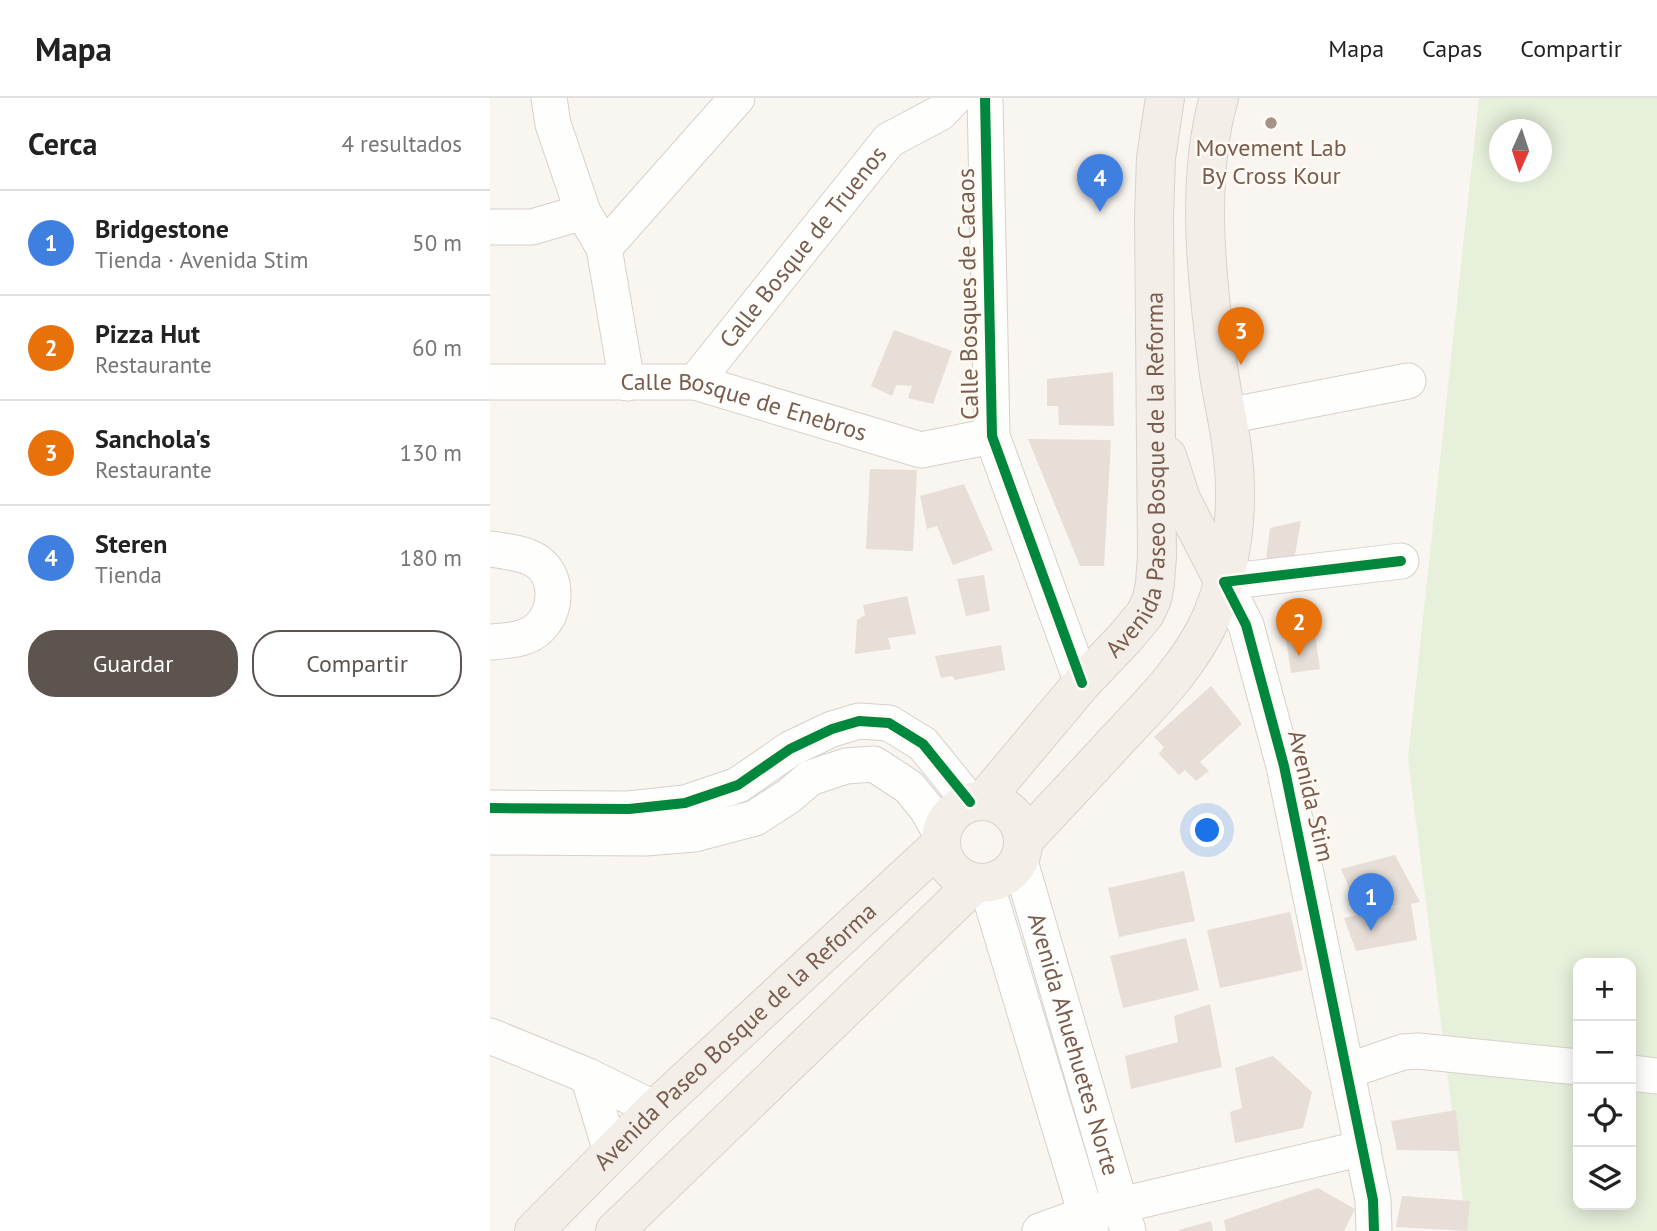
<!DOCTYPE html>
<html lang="es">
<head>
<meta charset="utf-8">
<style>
  :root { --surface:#fff; --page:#f2f2f2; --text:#222; --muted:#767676; --line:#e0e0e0; --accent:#5d544f }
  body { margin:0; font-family:"PT Sans",sans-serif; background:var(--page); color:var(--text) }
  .controls { position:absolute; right:21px; bottom:21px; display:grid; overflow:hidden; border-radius:14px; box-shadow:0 4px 18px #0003 }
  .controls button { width:63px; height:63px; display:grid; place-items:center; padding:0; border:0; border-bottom:2px solid var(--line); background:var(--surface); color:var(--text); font:35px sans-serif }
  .compass { position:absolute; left:999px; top:21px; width:63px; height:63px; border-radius:50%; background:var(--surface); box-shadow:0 4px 18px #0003; rotate:183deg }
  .you { position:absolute; left:718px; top:733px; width:24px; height:24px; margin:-18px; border:5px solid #fff; border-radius:50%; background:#1a73e8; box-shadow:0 0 0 10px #1a73e833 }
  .badge { display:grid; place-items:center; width:46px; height:46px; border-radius:50%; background:var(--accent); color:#fff; font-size:23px; font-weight:700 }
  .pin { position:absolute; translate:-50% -58px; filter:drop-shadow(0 2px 4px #0008) }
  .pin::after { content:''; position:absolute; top:37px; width:24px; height:21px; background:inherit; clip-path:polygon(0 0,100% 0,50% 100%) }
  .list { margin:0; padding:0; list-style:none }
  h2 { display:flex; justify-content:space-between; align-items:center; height:91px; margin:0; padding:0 28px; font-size:30px }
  h2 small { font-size:23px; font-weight:400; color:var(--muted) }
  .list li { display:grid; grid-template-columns:46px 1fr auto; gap:21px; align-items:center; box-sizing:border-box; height:105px; padding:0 28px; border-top:2px solid var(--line) }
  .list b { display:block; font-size:26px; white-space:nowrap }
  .list p { margin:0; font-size:23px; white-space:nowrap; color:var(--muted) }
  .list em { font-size:23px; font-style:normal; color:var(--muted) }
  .actions { display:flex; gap:14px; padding:21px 28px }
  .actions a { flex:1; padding:16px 0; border:2px solid var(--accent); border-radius:28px; text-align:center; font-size:24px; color:var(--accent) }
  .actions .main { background:var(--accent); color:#fff }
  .icon { flex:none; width:38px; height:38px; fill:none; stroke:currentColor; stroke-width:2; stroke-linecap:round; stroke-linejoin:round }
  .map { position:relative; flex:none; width:1167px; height:1133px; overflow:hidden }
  header { display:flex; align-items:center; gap:42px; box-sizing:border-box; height:98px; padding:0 35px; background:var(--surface); border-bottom:2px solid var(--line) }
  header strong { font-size:33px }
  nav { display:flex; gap:38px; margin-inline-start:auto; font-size:24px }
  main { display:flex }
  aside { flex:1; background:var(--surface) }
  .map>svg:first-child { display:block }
</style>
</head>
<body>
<header>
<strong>Mapa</strong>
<nav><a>Mapa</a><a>Capas</a><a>Compartir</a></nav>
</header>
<main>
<aside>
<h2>Cerca<small>4 resultados</small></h2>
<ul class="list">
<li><span class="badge" style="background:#3f7fe0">1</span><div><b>Bridgestone</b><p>Tienda · Avenida Stim</p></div><em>50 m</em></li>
<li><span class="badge" style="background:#e8710a">2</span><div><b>Pizza Hut</b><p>Restaurante</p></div><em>60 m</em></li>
<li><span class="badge" style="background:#e8710a">3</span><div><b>Sanchola's</b><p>Restaurante</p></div><em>130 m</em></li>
<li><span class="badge" style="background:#3f7fe0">4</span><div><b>Steren</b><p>Tienda</p></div><em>180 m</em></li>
</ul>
<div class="actions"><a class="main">Guardar</a><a>Compartir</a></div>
</aside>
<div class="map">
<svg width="1167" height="1133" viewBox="0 0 1167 1133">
  <rect width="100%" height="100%" fill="#f9f5f0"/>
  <path fill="#e7f0db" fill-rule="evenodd" d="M 989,0 L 1167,0 L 1167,1133 L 977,1133 L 918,660 ZM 1010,32 L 1052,32 L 1052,74 L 1010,74 ZM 1088,865 L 1141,865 L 1141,1107 L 1088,1107 Z"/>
  <g fill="#e6ded7">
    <path d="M 404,232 L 462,253 L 443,306 L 418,300 L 422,288 L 406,287 L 402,298 L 381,288 Z"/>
    <path d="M 623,274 L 624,328 L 569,327 L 568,308 L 557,308 L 557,281 Z"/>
    <path d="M 538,341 L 621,342 L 614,468 L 590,468 Z"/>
    <path d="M 380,371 L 427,372 L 423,453 L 376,451 Z"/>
    <path d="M 474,386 L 503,452 L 463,467 L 447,428 L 437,431 L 430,398 Z"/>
    <path d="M 811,423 L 804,462 L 775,469 L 780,430 Z"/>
    <path d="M 494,477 L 500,513 L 476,518 L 467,481 Z"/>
    <path d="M 417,498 L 426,536 L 398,540 L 401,551 L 365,556 L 367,522 L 375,517 L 373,507 Z"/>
    <path d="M 823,523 L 830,571 L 801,575 L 794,527 Z"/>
    <path d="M 511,547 L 515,572 L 465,582 L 462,578 L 451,580 L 445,558 Z"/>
    <path d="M 721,588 L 752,626 L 710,664 L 719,673 L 706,683 L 695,672 L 689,677 L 669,656 L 674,649 L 664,639 Z"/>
    <path d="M 905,757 L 930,804 L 921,806 L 927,842 L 866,853 L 854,820 L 913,807 L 869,813 L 851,771 Z"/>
    <path d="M 694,773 L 705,823 L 629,839 L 618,790 Z"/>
    <path d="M 800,814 L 813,872 L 730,890 L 717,832 Z"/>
    <path d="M 696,840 L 709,892 L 633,910 L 620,858 Z"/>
    <path d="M 720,906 L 732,969 L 641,991 L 635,958 L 688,944 L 684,918 Z"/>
    <path d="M 783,958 L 822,994 L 813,1030 L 745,1045 L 740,1014 L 752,1010 L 745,970 Z"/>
    <path d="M 966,1012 L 970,1053 L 907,1052 L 901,1023 Z"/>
    <path d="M 828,1090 L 865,1111 L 854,1133 L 736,1133 L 734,1122 Z"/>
    <path d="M 912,1098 L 980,1103 L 977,1133 L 906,1129 Z"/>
    <path d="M 721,1123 L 723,1133 L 689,1133 L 689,1132 Z"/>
  </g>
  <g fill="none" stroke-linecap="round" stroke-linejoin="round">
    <defs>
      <g id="minor">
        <path d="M 59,0 L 63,26 L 93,114 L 114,150 L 137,285"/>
        <path d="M 495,0 L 502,338 L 592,585"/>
        <path d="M 0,129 L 42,129 L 93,114"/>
        <path d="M 114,150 L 247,0"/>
        <path id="s1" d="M 0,284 L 205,284 L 431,352 L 502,338"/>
        <path id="s2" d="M 205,284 L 399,42 L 450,15 L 464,0"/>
        <path d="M 737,318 L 918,283"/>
        <path d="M 0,451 C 14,453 36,455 48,464 C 68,479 67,510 51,528 C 39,542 17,543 0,544"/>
        <path d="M 0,710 L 139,711 L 195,705 L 248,687 L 300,651 L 342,631 L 369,623 L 399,625 L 433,646 L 480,704"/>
        <path d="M 0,739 L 155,740 L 204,736 L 265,720 L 299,698 L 320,680 L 356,668 L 384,666 L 419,689 L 437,711 L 451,736"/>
        <path id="s3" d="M 529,760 L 638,1133"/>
        <path d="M 496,785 L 601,1133"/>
        <path d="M 0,938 L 98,978 L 165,1011"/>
        <path d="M 857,973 L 913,954 L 928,953 L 1088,969"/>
        <path d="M 1141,975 L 1167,978"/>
        <path d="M 98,978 L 121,1054"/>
        <path d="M 550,1133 L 597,1116 L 631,1107 L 873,1050"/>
        <path d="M 884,1133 L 883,1102 L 794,668 L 756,527 L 734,484 L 911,463"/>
      </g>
      <g id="major">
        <path d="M 677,358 L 691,401 L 734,484"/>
        <path id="s4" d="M 493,703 L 592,585 L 634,541 L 655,516 L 662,501 L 665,485 L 667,458 L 664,119 L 666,60 L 675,0"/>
        <circle cx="492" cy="744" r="41"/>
        <path d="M 533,743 C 565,709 596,676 627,642 C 662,605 700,567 721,520 C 742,471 749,412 743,359 C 740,329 732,299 728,269 C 717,185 705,82 729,0"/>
        <path id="s5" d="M 44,1133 L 165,1011 L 450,747"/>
        <path d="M 125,1133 L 485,785"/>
      </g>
    </defs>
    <use href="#minor" stroke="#d7d1cb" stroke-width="37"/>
    <use href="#major" stroke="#dad1cc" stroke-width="40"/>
    <use href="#minor" stroke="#fefefd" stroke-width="35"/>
    <use href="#major" stroke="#f3eee8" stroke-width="38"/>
    <defs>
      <g id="cycleway">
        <path d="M 495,0 L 502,338 L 592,585"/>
        <path d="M 0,710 L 139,711 L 195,705 L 248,687 L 300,651 L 342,631 L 369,623 L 399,625 L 433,646 L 480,704"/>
        <path d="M 884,1133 L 883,1102 L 794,668 L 756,527 L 734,484 L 911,463"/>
      </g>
    </defs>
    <use href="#cycleway" stroke="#fffaf3" stroke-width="15"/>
    <use href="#cycleway" stroke="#00873e" stroke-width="10"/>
  </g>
  <circle fill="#a69286" stroke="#fffaf3" stroke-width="2.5" cx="781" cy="25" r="7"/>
  <g text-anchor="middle" stroke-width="5" stroke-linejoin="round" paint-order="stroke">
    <g font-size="24" fill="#7a5c4d" stroke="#fffaf3">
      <text x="781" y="58">Movement Lab<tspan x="781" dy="28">By Cross Kour</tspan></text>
    </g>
    <g font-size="24" fill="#7a5c4d" stroke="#fffaf3">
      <text dy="8" stroke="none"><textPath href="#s2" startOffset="173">Calle Bosque de Truenos</textPath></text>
      <text transform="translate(478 196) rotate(-91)" y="8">Calle Bosques de Cacaos</text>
      <text dy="8" stroke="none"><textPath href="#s1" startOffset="257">Calle Bosque de Enebros</textPath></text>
      <text dy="8" stroke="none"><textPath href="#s4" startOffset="383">Avenida Paseo Bosque de la Reforma</textPath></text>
      <text transform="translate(821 698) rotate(77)" y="8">Avenida Stim</text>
      <text dy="8" stroke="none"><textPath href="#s5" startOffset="280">Avenida Paseo Bosque de la Reforma</textPath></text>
      <text dy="8" stroke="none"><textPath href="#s3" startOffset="194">Avenida Ahuehuetes Norte</textPath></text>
    </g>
  </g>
</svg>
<div class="controls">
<button>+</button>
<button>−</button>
<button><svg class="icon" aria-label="locate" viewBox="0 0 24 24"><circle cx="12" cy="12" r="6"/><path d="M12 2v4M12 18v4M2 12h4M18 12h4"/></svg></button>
<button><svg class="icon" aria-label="layers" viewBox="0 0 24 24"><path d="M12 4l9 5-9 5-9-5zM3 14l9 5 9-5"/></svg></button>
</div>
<svg class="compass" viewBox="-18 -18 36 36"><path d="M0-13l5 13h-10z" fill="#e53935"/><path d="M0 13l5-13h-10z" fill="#767676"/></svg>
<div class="you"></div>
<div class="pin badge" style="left:881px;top:833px;background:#3f7fe0">1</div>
<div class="pin badge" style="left:809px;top:558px;background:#e8710a">2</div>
<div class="pin badge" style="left:751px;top:267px;background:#e8710a">3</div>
<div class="pin badge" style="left:610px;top:114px;background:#3f7fe0">4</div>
</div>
</main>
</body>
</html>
